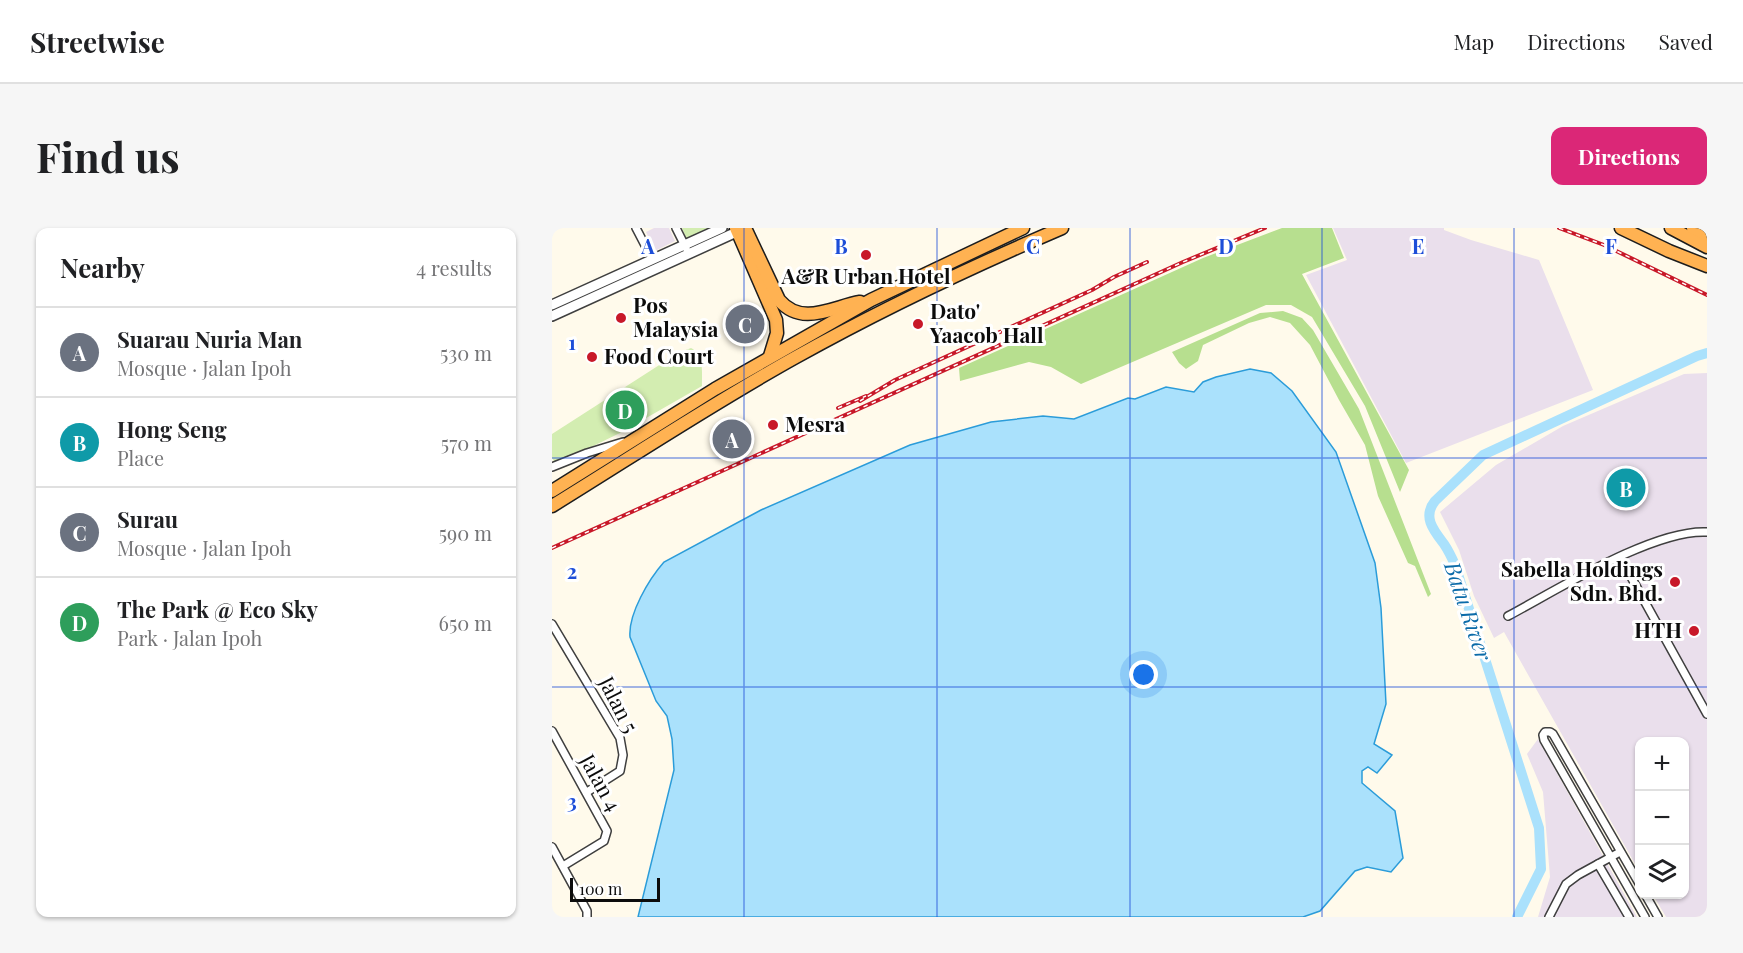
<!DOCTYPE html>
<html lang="en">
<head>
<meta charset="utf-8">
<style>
  :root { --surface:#fff; --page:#f6f6f6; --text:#202124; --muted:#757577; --line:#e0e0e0; --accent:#db2777 }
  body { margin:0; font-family:"Playfair Display",serif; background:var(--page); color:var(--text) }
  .controls { position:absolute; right:18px; bottom:18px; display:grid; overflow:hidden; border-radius:12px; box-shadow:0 2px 4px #0004 }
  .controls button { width:54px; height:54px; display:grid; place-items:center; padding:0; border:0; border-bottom:2px solid var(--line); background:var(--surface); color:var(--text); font:30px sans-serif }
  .scale { position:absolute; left:18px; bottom:15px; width:90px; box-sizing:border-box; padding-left:6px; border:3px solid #0c0c0c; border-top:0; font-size:16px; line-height:21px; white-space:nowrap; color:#0c0c0c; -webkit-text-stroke:4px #fff; paint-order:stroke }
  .you { position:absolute; left:592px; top:447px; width:21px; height:21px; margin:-15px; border:4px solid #fff; border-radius:50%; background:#1a73e8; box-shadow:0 0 0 9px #1a73e833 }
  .badge { display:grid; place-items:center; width:39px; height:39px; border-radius:50%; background:var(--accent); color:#fff; font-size:20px; font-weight:700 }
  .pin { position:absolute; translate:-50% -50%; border:3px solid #fff; box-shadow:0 2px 6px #0006 }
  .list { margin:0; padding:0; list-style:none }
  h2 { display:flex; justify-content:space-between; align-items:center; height:78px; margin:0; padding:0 24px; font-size:26px }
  h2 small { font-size:20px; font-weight:400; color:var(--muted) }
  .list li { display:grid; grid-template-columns:39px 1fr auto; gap:18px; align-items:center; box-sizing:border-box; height:90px; padding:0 24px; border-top:2px solid var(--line) }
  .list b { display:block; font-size:22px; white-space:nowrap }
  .list p { margin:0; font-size:20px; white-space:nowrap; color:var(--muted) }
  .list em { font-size:20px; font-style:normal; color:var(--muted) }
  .icon { flex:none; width:33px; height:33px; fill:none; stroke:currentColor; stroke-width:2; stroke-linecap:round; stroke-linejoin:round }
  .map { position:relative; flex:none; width:1155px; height:689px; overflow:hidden; border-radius:12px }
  header { display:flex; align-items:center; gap:36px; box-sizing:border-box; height:84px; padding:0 30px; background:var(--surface); border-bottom:2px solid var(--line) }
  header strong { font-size:28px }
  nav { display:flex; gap:33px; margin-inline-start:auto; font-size:21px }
  .intro { display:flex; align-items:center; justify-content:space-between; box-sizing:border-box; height:144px; padding:0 36px }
  h1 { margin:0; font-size:42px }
  .button { padding:15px 27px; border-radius:12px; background:var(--accent); color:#fff; font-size:21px; font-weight:700 }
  main { display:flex; gap:36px; padding:0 36px }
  aside { flex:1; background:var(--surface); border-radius:12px; box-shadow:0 2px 4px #0004 }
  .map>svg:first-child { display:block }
</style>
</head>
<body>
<header>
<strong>Streetwise</strong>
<nav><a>Map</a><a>Directions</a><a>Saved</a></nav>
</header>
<div class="intro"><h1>Find us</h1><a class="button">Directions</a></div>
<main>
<aside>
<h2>Nearby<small>4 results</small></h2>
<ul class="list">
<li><span class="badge" style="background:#6b7280">A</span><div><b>Suarau Nuria Man</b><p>Mosque · Jalan Ipoh</p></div><em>530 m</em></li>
<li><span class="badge" style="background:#0f9aa8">B</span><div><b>Hong Seng</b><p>Place</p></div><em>570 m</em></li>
<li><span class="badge" style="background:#6b7280">C</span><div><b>Surau</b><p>Mosque · Jalan Ipoh</p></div><em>590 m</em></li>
<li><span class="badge" style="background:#2e9e5b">D</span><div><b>The Park @ Eco Sky</b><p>Park · Jalan Ipoh</p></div><em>650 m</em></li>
</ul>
</aside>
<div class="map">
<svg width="1155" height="689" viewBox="0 0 1155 689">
  <rect width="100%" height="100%" fill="#fffaeb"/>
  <g fill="#eadfec">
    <path d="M 102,0 L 117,0 L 123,13 L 103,23 L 94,4 Z"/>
    <path d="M 781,0 L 892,0 L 892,2 L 919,12 L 987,32 L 1041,162 L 854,235 L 754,47 L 795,32 Z"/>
    <path d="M 1155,145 L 1155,689 L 1114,689 L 1101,667 L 1132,666 L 1132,514 L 1088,514 L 1087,643 L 952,404 L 942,410 L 922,368 L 907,322 L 888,284 L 944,237 L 1011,198 L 1132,146 Z"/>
    <path d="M 986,511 L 1085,689 L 986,689 L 998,649 L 991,564 L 975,526 Z"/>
  </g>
  <g fill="#d3edb1">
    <path d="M 130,0 L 163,0 L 135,12 Z"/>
    <path d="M 139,120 C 152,126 150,145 150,158 L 68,205 L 4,236 L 0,230 L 0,206 L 126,125 Z"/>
  </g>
  <g fill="#b7df8f">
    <path d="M 730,0 L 780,0 L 792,30 L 750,46 L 857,242 L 848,264 L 813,178 L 760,89 L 739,77 L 714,77 L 529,156 L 499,139 L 477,134 L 408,153 L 407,140 L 651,30 Z"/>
    <path d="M 731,83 L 750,90 L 761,102 L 807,181 L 879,366 L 876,369 L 863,338 L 856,335 L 826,268 L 813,217 L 787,172 L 758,117 L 738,95 L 718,89 L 697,95 L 651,117 L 646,133 L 634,141 L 627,135 L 620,124 L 708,85 Z"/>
  </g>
  <path fill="#aae1fc" stroke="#2b9cd9" stroke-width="1.5" d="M 698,141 L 719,145 L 740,163 L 784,224 L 823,335 L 829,380 L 834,476 L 822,516 L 840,527 L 825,545 L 816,539 L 810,543 L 810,555 L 843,583 L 851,630 L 839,644 L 815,639 L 803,643 L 768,683 L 751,689 L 86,689 L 122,542 L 120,511 L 115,488 L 104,473 L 78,409 C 76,386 97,351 112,334 L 209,282 L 358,217 L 439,194 L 491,188 L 522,191 L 576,170 L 583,171 L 614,159 L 642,164 L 651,154 L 664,149 Z"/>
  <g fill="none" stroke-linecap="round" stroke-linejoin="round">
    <path stroke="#aae1fc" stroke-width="10" d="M 965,689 L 989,641 L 987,600 L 903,337 C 900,330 896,322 892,316 C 882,303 870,289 883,273 L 931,227 L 1145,128 L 1155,125"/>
    <defs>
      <g id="minor">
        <path d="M 84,0 L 96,23"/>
        <path d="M 124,0 L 134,20"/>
        <path d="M 0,239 L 35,225 L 71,214"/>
        <path d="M 1068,329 L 1155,486"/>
        <path d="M 956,388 C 1005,362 1101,301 1155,304"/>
        <path d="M 0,396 L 68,510 L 71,527 L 68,543 L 35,564"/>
        <path d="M 0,503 L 55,603 L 52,613 L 11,638"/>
        <path d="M 0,619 L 35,683 L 35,689"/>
        <path d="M 1046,636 L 1077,689"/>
        <path d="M 1088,657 L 1001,506 L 998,504 L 993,504 L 991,507 L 992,512 L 1093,689"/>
        <path d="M 1093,666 L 1106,689"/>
        <path d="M 997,689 L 1014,656 L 1026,647 L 1068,624"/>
      </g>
      <g id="tertiary">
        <path d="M 0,77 L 170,0"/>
        <path d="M 0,88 L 189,2"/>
      </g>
      <g id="trunk">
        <path d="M 184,0 L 224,92 L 225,105 L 218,128"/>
        <path d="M 193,0 L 227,72 C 250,99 280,79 308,74"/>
        <path d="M 1069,0 L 1117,23 L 1155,38"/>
        <path d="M 1119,0 L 1155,19"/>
        <path d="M 1141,0 L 1155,7"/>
        <path d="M 0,263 L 163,161 L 319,72 L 471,0"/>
        <path d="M 0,278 C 81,228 161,175 244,129 C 330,81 419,39 510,0"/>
      </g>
    </defs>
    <use href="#minor" stroke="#3f3f3f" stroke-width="10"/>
    <use href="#tertiary" stroke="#3f3f3f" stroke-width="12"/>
    <use href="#trunk" stroke="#1d1d1d" stroke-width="15"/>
    <use href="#minor" stroke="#fff" stroke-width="7"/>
    <use href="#tertiary" stroke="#fff" stroke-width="9"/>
    <use href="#trunk" stroke="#ffb252" stroke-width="12"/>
    <defs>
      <g id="rail">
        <path d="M 1007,0 L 1052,17 L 1155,67"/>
        <path d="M 308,173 L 343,152 L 540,62 L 562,49 L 595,34"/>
        <path d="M 286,180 L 314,168"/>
        <path d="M 0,320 L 631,34 L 713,0"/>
      </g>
    </defs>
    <use href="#rail" stroke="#c81829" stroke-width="4"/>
    <use href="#rail" stroke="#fff" stroke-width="1.5" stroke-dasharray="4.5" stroke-linecap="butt"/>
  </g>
  <path fill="none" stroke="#1d4ed8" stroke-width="1.5" stroke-opacity="0.55" d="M 192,0 L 192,689M 385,0 L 385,689M 578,0 L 578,689M 770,0 L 770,689M 962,0 L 962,689M 0,230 L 1155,230M 0,459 L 1155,459"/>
  <g fill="#c81829" stroke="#fff" stroke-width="2">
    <circle cx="314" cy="27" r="6"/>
    <circle cx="69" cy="90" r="6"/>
    <circle cx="366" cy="96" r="6"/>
    <circle cx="40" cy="129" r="6"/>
    <circle cx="221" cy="197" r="6"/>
    <circle cx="1123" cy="354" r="6"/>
    <circle cx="1142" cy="403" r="6"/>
  </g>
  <g text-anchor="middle" stroke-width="6" stroke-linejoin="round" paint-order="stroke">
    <g font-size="21" font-weight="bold" fill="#0c0c0c" stroke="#fff" text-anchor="start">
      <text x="314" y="56" text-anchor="middle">A&amp;R Urban Hotel</text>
      <text x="81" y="85">Pos<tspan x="81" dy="24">Malaysia</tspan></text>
      <text x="378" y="91">Dato'<tspan x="378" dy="24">Yaacob Hall</tspan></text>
      <text x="52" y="136">Food Court</text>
      <text x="233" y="204">Mesra</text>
      <text x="1111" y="349" text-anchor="end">Sabella Holdings<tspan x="1111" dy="24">Sdn. Bhd.</tspan></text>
      <text x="1130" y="410" text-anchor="end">HTH</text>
    </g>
    <g font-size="21" fill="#0c0c0c" stroke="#fff">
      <text transform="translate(66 477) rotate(63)" y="7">Jalan 5</text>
      <text transform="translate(48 555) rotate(61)" y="7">Jalan 4</text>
    </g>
    <g font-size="22" font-style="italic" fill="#0b6ba9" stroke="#fff">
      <text transform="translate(916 383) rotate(71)" y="8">Batu River</text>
    </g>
  </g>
  <g font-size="20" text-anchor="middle" font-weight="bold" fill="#1d4ed8" stroke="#fff" stroke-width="6" stroke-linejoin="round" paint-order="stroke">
    <text x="96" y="26">A</text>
    <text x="289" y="26">B</text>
    <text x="481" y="26">C</text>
    <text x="674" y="26">D</text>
    <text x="866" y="26">E</text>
    <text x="1059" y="26">F</text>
    <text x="20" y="122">1</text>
    <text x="20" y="351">2</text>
    <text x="20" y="581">3</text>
  </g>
</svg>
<div class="controls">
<button>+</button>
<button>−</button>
<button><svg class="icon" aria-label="layers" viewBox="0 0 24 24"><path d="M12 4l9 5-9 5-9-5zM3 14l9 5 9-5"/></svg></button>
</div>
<div class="scale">100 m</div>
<div class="you"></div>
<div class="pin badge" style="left:180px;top:211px;background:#6b7280">A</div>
<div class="pin badge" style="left:1074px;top:260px;background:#0f9aa8">B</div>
<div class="pin badge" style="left:193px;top:96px;background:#6b7280">C</div>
<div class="pin badge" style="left:73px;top:182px;background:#2e9e5b">D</div>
</div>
</main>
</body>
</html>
